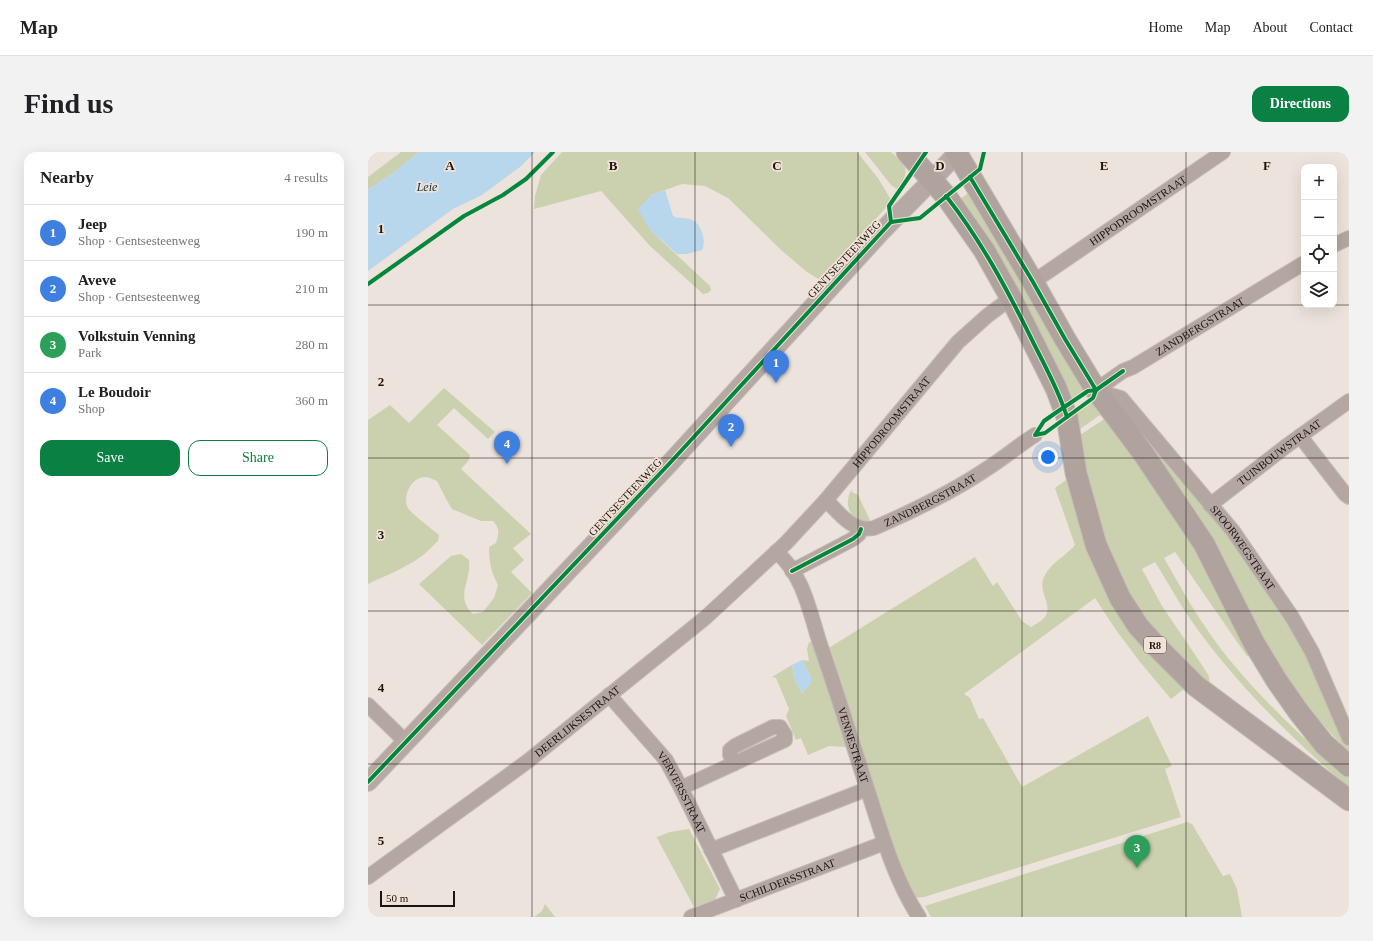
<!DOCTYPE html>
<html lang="en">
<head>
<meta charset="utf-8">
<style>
  :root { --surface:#fff; --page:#f2f2f2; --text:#202124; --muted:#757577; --line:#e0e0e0; --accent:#0b8043 }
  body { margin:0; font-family:Georgia,serif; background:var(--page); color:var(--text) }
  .controls { position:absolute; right:12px; top:12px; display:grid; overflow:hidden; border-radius:8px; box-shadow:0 4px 16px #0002 }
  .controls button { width:36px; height:36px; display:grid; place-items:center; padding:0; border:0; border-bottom:1px solid var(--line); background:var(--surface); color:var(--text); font:20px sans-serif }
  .scale { position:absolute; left:12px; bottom:10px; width:75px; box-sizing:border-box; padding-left:4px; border:2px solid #1a1511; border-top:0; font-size:11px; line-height:14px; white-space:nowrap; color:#1a1511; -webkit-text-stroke:3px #f2e2d6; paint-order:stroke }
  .you { position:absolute; left:680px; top:305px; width:14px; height:14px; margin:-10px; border:3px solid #fff; border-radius:50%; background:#1a73e8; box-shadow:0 0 0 6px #1a73e833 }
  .badge { display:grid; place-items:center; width:26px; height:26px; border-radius:50%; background:var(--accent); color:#fff; font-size:13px; font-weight:700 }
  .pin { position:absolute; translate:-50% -33px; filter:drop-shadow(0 1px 2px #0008) }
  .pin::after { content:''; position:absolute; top:21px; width:14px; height:12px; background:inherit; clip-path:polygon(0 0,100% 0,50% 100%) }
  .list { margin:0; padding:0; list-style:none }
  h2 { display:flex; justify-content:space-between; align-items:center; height:52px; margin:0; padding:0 16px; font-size:17px }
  h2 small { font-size:13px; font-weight:400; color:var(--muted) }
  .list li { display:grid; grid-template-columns:26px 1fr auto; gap:12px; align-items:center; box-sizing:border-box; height:56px; padding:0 16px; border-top:1px solid var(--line) }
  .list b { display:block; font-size:15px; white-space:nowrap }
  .list p { margin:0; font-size:13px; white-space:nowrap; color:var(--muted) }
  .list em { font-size:13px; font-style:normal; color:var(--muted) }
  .actions { display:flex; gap:8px; padding:12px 16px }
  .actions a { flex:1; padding:9px 0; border:1px solid var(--accent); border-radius:12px; text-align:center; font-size:14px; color:var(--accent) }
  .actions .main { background:var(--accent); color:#fff }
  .icon { flex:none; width:22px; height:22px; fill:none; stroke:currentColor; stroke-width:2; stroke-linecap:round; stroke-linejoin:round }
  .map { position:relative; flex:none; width:981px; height:765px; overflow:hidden; border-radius:12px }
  header { display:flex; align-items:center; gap:24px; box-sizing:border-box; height:56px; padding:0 20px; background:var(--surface); border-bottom:1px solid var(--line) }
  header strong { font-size:19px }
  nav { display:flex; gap:22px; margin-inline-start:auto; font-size:14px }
  .intro { display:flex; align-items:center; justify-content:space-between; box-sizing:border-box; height:96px; padding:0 24px }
  h1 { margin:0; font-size:28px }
  .button { padding:10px 18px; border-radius:12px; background:var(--accent); color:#fff; font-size:14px; font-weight:700 }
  main { display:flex; gap:24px; padding:0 24px }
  aside { flex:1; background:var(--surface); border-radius:12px; box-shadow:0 4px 16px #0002 }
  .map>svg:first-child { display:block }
</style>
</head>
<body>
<header>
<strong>Map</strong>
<nav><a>Home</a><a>Map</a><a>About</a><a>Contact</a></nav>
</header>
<div class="intro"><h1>Find us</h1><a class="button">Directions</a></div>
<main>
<aside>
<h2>Nearby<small>4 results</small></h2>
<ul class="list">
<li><span class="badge" style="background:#3f7fe0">1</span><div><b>Jeep</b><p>Shop · Gentsesteenweg</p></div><em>190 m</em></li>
<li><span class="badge" style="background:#3f7fe0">2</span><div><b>Aveve</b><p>Shop · Gentsesteenweg</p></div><em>210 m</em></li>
<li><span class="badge" style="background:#2e9e5b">3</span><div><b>Volkstuin Venning</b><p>Park</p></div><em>280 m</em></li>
<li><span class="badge" style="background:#3f7fe0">4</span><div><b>Le Boudoir</b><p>Shop</p></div><em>360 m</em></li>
</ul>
<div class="actions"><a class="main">Save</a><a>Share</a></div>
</aside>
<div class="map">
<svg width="981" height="765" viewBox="0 0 981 765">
  <rect width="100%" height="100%" fill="#ece3dc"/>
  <g fill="#cbd1ae">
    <path d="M 33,0 L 51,0 L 25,21 L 0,38 L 0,25 Z"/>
    <path d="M 194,0 L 489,0 L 510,26 L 523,48 L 515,59 L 452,128 L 439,120 L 413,98 L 360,46 L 337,34 L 314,32 L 283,43 L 282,78 L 342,134 L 343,138 L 340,141 L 335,142 L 282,94 L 233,39 L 166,57 L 167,44 L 173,23 Z"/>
    <path d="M 497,0 L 523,0 C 540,16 542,17 530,38 L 523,33 Z"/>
    <path d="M 600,41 L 633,93 L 691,199 L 719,237 L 700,250 L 591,48 Z"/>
    <path d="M 76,236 L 127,280 L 120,287 L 86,256 L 69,273 L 102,303 L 101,308 L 93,317 L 163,382 L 145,396 L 156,408 L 143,420 L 164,441 L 114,493 L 51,432 L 83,404 L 93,402 L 101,408 C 104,429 86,444 105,462 L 115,460 L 126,446 L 130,433 C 123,420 121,410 121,395 L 128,391 C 131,381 132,377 125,369 L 113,369 L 84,357 L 78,347 L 69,329 C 66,328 61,325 57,325 C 43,325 34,345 40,356 C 43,361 65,378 71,383 L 70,389 C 64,394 58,402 51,406 C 35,417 17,424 0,432 L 0,268 L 22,253 L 41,271 Z"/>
    <path d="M 726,247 L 735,261 L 712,277 L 708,278 L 705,263 Z"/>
    <path d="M 754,255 L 860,382 L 935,493 L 981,595 L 981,600 C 946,566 918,526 895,484 C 877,452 863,419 844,387 C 817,341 785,298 754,255 Z"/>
    <path d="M 738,266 L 810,363 L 884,503 L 879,504 L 874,497 L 807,400 L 796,406 C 815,440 835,475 860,506 C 896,550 938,589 981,626 L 981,636 C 927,589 876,540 833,482 C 816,460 802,434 787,410 L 774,417 L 794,454 L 828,504 L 841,524 L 842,535 L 778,468 L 754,430 L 735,385 L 709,285 Z"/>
    <path d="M 701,326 L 771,488 L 791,512 L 816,537 L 803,547 L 772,510 L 748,478 L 727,446 L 596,542 L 602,546 L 611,567 L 615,566 L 654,635 L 780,564 L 804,614 L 797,617 L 813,665 L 556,745 L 544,746 L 529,704 L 459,497 L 607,405 L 625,434 L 629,430 L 654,469 L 663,475 C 667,472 672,470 676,466 C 686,455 671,441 675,428 C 680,412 697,405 707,393 L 687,336 Z"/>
    <path d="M 484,337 L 484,340 L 490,343 L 502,368 C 483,372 474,352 484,337 Z"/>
    <path d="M 441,490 L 446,490 L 478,595 L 461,594 L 440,603 L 433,586 L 428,588 L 418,564 L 421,557 L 408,526 L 404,525 L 424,513 L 426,526 L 434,541 L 443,531 L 443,526 L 434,508 L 441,509 L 439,497 Z"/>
    <path d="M 819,670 L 824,672 L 855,724 L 862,722 L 869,737 L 874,765 L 563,765 L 557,754 Z"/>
    <path d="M 321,677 L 352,737 L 347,748 L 326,755 L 288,684 L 289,685 L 302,680 Z"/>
    <path d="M 177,752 L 187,765 L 166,765 L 174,759 Z"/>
  </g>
  <g fill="#b8d6ec">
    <path d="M 51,0 L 167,0 L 152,15 L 114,43 L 85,57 L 0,119 L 0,38 L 25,21 Z"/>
    <path d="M 297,38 L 305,64 C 311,67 318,65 324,68 C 333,71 339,90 334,98 L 319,102 L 309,102 L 282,78 L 270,57 L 283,43 Z"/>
    <path d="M 434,508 L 443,526 L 443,531 L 434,541 L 426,526 L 424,513 Z"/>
  </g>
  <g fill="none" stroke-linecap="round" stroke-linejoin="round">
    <defs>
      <g id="minor">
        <path d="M 966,93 L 981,86"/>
        <path id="s1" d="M 665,130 L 855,0"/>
        <path id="s2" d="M 728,238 L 755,219 L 765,215 L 936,111"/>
        <path id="s3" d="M 728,239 L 753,246 L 865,379 L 924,465 L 944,500 L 981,586"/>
        <path d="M 932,284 L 977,342 L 981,345"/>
        <path id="s4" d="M 458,348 C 472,362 484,380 506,376 C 543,360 586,339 620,316 C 636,306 651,293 667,283"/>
        <path id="s5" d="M 842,353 L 917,295 L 981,249"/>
        <path id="s6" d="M 408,400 C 435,421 442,461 452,492 C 469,540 484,590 500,639 C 514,682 526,727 551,765"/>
        <path d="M 424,419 L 485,387 L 491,382 L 493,377"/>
        <path id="s7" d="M 241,543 L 298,608 L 313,636 L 368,748"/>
        <path d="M 0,553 L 38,590"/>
        <path d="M 313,636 L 417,588 L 417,583 L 412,575 L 405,575 L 367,594 L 362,598 L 362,603 L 366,612"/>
        <path d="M 343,698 L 499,637"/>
        <path id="s8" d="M 0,725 L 160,609 L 337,466 L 418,391 L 458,348 L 590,190 L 619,164 L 643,146"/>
        <path id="s9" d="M 323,765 L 516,691"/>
      </g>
      <path id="major" d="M 0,630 L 301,312 L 513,80 L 564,28 L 590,0"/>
      <g id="highway">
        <path d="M 539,0 L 578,44 L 616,98 L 643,146 L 688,236 L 699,265 L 708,321 L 728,393 L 752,446 L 770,474 L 789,495 L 828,534 L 981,648"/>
        <path d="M 588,0 L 665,130 L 697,187 L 728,238 L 775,301 L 836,392 L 886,491 L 909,529 L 930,559 L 956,592 L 981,614"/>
      </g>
    </defs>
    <use href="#minor" stroke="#c5beb9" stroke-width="16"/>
    <use href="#major" stroke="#c5beb9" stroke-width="20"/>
    <use href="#highway" stroke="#c5beb9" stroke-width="23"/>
    <use href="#minor" stroke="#b4a7a2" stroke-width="14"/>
    <use href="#major" stroke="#b6a8a2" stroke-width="18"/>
    <use href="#highway" stroke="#b0a39d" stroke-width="21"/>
    <defs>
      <g id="cycleway">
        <path d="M 602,25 L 665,130 L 697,187 L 728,238"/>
        <path d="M 578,44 C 613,88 640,139 665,190 C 677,214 691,239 699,265"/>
        <path d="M 523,70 L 552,66 L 612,17 L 616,0"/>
        <path d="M 523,70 L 521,54 L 558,0"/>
        <path d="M 0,132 L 96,64 L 135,43 L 158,27 L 185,0"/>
        <path d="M 728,238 L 725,246 L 677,281 L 667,283 L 676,269 L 686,262 L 720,239 L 728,238 L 755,219"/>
        <path d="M 424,419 L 485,387 L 491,382 L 493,377"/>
        <path d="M 0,630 L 301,312 L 523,70"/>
      </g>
    </defs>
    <use href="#cycleway" stroke="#f2e2d6" stroke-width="6"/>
    <use href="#cycleway" stroke="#00873e" stroke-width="4"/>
  </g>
  <path fill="none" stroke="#1a1511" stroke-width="1" stroke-opacity="0.55" d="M 164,0 L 164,765M 327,0 L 327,765M 490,0 L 490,765M 654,0 L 654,765M 818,0 L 818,765M 0,153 L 936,153M 936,153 L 966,153M 966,153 L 981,153M 0,306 L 981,306M 0,459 L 981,459M 0,612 L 981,612"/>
  <g text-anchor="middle" stroke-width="3.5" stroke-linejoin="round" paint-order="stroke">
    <rect fill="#f2e2d6" stroke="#5b524c" stroke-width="1" x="776" y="485" width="22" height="16" rx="3"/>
    <g font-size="10" font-weight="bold" fill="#1a1511">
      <text x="787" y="497">R8</text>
    </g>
    <g font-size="11" fill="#1a1511" stroke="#f2e2d6">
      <text dy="4" stroke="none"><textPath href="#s1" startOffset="127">HIPPODROOMSTRAAT</textPath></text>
      <text transform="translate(476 107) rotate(-47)" y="4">GENTSESTEENWEG</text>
      <text dy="4" stroke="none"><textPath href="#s2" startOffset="122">ZANDBERGSTRAAT</textPath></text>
      <text dy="4" stroke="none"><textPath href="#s8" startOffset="696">HIPPODROOMSTRAAT</textPath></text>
      <text dy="4" stroke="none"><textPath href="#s5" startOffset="87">TUINBOUWSTRAAT</textPath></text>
      <text transform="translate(257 345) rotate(-47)" y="4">GENTSESTEENWEG</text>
      <text dy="4" stroke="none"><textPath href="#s4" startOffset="121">ZANDBERGSTRAAT</textPath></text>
      <text dy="4" stroke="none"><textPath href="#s3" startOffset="219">SPOORWEGSTRAAT</textPath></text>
      <text dy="4" stroke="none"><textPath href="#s8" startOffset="261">DEERLIJKSESTRAAT</textPath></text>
      <text dy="4" stroke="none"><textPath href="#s6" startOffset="210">VENNESTRAAT</textPath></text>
      <text dy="4" stroke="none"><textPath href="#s7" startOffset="122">VERVERSSTRAAT</textPath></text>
      <text dy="4" stroke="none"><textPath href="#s9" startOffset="103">SCHILDERSSTRAAT</textPath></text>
    </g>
    <g font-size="12" font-style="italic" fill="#072d43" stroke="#f2e2d6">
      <text x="59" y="39">Leie</text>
    </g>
  </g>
  <g font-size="13" text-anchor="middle" font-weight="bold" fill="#1a1511" stroke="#f2e2d6" stroke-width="3.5" stroke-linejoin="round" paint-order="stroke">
    <text x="82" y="18">A</text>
    <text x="245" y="18">B</text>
    <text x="409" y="18">C</text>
    <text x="572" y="18">D</text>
    <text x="736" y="18">E</text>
    <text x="899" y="18">F</text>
    <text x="13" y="81">1</text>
    <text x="13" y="234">2</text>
    <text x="13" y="387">3</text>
    <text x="13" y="540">4</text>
    <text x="13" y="693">5</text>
  </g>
</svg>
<div class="controls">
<button>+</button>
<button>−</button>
<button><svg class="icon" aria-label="locate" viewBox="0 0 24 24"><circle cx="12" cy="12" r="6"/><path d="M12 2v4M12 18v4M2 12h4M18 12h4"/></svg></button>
<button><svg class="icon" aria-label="layers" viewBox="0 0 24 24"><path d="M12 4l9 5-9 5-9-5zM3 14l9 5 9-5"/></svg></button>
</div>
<div class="scale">50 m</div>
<div class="you"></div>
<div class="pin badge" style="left:408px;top:231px;background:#3f7fe0">1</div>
<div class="pin badge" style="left:363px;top:295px;background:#3f7fe0">2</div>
<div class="pin badge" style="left:769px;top:716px;background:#2e9e5b">3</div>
<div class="pin badge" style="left:139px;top:312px;background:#3f7fe0">4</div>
</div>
</main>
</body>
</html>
